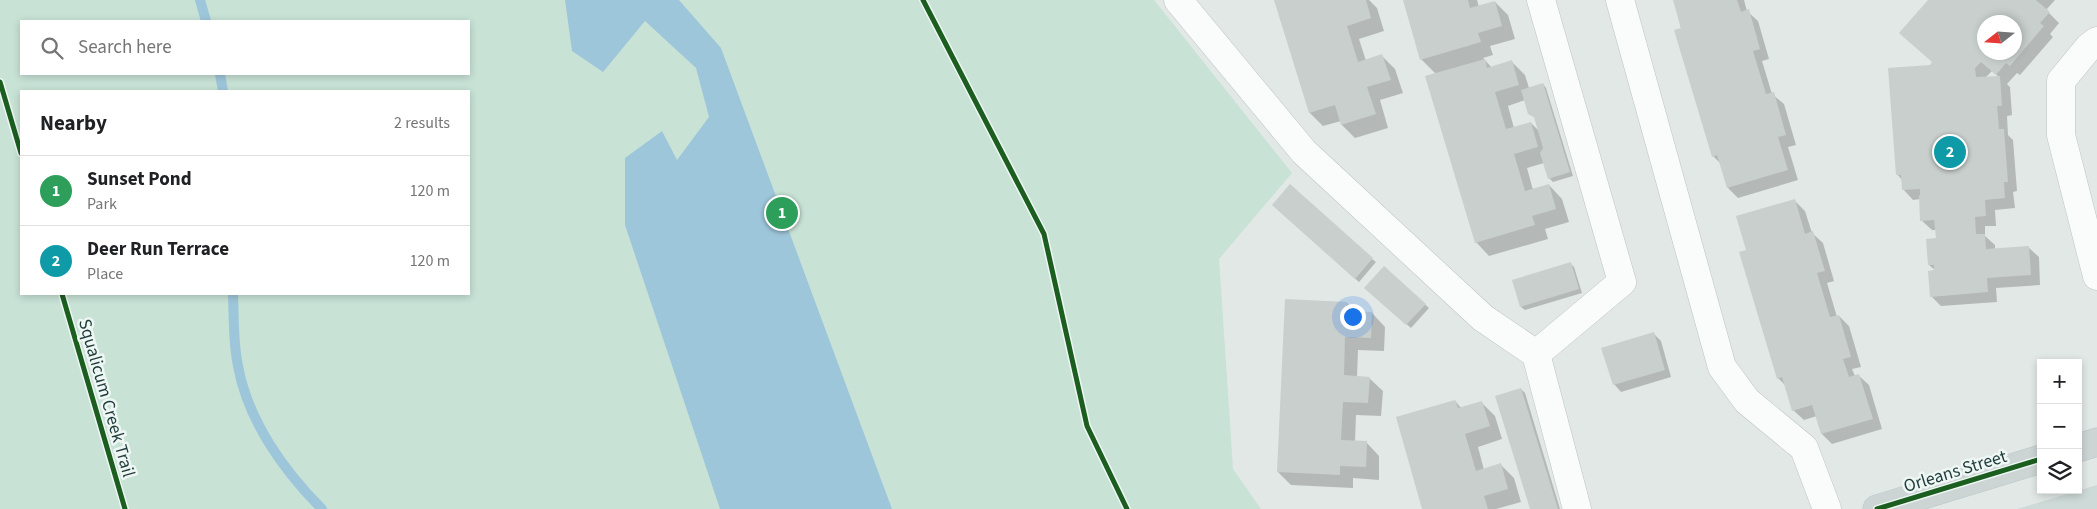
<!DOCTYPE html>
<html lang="en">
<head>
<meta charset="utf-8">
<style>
  :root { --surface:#fff; --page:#f6f6f6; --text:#202124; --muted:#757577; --line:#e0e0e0; --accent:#627876 }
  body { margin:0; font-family:"Source Sans 3",sans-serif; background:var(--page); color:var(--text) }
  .controls { position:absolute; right:15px; bottom:15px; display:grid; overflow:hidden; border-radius:0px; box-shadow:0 2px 8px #0003 }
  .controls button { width:45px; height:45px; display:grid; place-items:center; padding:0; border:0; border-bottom:1px solid var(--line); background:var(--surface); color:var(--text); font:25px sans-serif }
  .compass { position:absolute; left:1977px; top:15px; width:45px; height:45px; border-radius:50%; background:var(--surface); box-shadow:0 2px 8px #0003; rotate:253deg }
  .you { position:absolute; left:1352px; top:316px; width:18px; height:18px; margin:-12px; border:4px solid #fff; border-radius:50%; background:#1a73e8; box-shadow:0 0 0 8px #1a73e833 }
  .badge { display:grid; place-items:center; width:32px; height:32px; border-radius:50%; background:var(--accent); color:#fff; font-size:16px; font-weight:700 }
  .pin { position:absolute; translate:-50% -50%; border:2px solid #fff; box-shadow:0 1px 5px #0006 }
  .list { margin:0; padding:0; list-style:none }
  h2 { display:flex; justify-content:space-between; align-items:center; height:65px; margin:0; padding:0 20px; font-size:21px }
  h2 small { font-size:16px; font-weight:400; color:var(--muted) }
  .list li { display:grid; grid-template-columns:32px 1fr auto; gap:15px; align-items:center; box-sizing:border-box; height:70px; padding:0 20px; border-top:1px solid var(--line) }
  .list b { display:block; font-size:19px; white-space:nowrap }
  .list p { margin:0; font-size:16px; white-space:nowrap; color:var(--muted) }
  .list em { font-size:16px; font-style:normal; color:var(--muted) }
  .icon { flex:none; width:28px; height:28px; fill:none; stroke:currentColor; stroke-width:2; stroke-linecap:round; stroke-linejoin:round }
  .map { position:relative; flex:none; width:2097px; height:509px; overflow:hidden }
  .search { position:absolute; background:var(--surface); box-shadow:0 2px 8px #0003; left:20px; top:20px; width:450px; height:55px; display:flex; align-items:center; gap:12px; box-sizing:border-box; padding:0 18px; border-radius:0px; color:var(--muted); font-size:19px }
  .panel { position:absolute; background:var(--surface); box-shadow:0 2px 8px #0003; left:20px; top:90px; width:450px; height:205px; border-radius:0px }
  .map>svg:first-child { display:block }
</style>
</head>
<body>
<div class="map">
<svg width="2097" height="509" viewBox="0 0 2097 509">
  <rect width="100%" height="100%" fill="#e1e8e6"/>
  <path fill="#cedad7" d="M 2097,485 L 2097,509 L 2017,509 Z"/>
  <path fill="#c8e2d6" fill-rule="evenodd" d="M 0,0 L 1154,0 L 1292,173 L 1219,259 L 1233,469 L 1261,509 L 0,509 ZM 21,21 L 469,21 L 469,74 L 21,74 ZM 21,91 L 469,91 L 469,294 L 21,294 Z"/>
  <path fill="#9ec6da" d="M 565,0 L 679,0 L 721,48 L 892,509 L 720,509 L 625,225 L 625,158 L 662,131 L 677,160 L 709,117 L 696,68 L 645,21 L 603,72 L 572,51 Z"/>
  <g fill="#0003" fill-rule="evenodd">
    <path d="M 1275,0 L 1369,0 L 1377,8 L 1384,31 L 1359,39 L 1366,61 L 1382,56 L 1395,69 L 1403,93 L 1380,100 L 1388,128 L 1355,138 L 1342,125 L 1341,121 L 1323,126 L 1310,113 Z"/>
    <path d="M 1404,0 L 1477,0 L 1479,7 L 1495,2 L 1508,15 L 1515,39 L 1490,46 L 1493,55 L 1483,58 L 1492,68 L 1512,62 L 1525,75 L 1529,88 L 1543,84 L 1546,88 L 1573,176 L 1553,182 L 1549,178 L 1544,163 L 1527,168 L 1533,190 L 1549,185 L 1562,199 L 1569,222 L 1545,229 L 1548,239 L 1489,256 L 1476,242 L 1436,74 L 1421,59 ZM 1525,100 L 1529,113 L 1535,118 L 1540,132 L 1531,123 L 1514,128 L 1508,106 Z"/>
    <path d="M 1674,0 L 1744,0 L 1747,11 L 1758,21 L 1769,59 L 1762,61 L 1772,94 L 1784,104 L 1796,145 L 1788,147 L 1798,180 L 1738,198 L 1728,188 L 1721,164 L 1713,156 Z"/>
    <path d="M 1930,0 L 2055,0 L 2046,10 L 2059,23 L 2050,34 L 2053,37 L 2020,75 L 2017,73 L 2007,84 L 2010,87 L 2012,115 L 2007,116 L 2008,135 L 2013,140 L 2017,191 L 2013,192 L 2015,208 L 1995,210 L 1996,226 L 1985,226 L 1985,236 L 1995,245 L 1995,250 L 2028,247 L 2039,257 L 2040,285 L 1996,288 L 1997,302 L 1941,306 L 1931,296 L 1936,271 L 1929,265 L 1937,239 L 1937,230 L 1932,230 L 1921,220 L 1920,199 L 1913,200 L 1903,189 L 1902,180 L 1897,174 L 1933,63 ZM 1984,22 L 2014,22 L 2014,52 L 1984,52 ZM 1992,71 L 1999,77 L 1985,78 Z"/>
    <path d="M 1795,201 L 1805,211 L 1812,233 L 1823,243 L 1834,281 L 1827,283 L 1837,317 L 1839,316 L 1849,326 L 1861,367 L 1852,369 L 1855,376 L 1858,375 L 1869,385 L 1882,429 L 1832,444 L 1822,434 L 1817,416 L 1804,420 L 1793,410 L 1786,386 L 1778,378 L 1747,251 Z"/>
    <path d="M 1277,209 L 1372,259 L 1376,262 L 1359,282 Z"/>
    <path d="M 1571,264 L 1574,267 L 1582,293 L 1525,310 L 1521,307 Z"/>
    <path d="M 1385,268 L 1429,308 L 1411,328 L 1366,288 Z"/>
    <path d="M 1347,303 L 1357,313 L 1372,313 L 1385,327 L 1384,351 L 1358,350 L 1357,377 L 1369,378 L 1383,391 L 1381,416 L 1356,415 L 1355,442 L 1366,442 L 1379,456 L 1379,480 L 1353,478 L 1353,488 L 1291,485 L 1278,472 Z"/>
    <path d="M 1653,333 L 1661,341 L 1671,377 L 1621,392 L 1614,384 Z"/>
    <path d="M 1521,389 L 1525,393 L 1560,509 L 1531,509 Z"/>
    <path d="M 1455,401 L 1462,409 L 1482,403 L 1495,416 L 1502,439 L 1478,447 L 1484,470 L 1501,465 L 1514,478 L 1521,502 L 1496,509 L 1423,509 Z"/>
  </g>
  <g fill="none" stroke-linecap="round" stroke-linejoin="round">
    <g stroke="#9ec6da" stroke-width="10">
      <path d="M 200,0 L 206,21"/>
      <path d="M 220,74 L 223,91"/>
      <path d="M 233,294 C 234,318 233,343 238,366 C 248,421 284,471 322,509"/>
    </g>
  </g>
  <g fill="#c8cfcd" fill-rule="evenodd">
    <path d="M 1274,0 L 1366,0 L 1371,18 L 1347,26 L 1358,62 L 1382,54 L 1391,80 L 1367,87 L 1376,114 L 1341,125 L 1335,105 L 1309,113 Z"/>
    <path d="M 1403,0 L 1468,0 L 1470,8 L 1495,1 L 1502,26 L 1478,33 L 1481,42 L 1420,60 Z"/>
    <path d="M 1673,0 L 1737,0 L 1741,12 L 1749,9 L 1760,49 L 1753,51 L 1766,94 L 1774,92 L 1786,135 L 1778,137 L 1788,170 L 1727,188 L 1717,155 L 1712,157 L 1674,30 L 1681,28 Z"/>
    <path d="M 1928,0 L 2036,0 L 2050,12 L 2040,23 L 2044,26 L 2010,66 L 2006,63 L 1996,75 L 1981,62 L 1975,68 L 1976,77 L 2000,76 L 2002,106 L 1997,106 L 1999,129 L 2004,129 L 2008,182 L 2004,182 L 2005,198 L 1985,200 L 1986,216 L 1975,217 L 1976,234 L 1985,234 L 1986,249 L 2029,246 L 2031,275 L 1987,278 L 1988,292 L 1930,297 L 1928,271 L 1934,270 L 1934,265 L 1928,265 L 1926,239 L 1936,238 L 1934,220 L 1920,221 L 1919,195 L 1920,195 L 1920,189 L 1902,190 L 1901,175 L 1896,175 L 1888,68 L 1930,65 L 1932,62 L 1899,33 ZM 1984,22 L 2014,22 L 2014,52 L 1984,52 Z"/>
    <path d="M 1485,59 L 1487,68 L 1512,60 L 1519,85 L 1495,92 L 1506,129 L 1531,122 L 1538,147 L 1514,154 L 1525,191 L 1549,184 L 1556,209 L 1532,216 L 1535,225 L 1475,243 L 1425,76 Z"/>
    <path d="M 1543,83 L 1570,172 L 1548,179 L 1540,153 L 1543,148 L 1534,117 L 1528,114 L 1521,90 Z"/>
    <path d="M 1290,184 L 1373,258 L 1355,279 L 1272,205 Z"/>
    <path d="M 1795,199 L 1805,234 L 1813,231 L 1825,271 L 1817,273 L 1830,317 L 1839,315 L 1851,357 L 1843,359 L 1849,377 L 1859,374 L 1873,419 L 1821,434 L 1812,405 L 1792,411 L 1782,377 L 1777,379 L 1739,252 L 1746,250 L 1736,216 Z"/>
    <path d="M 1571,262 L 1579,289 L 1520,307 L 1512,280 Z"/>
    <path d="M 1384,266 L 1426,304 L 1406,325 L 1364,288 Z"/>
    <path d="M 1285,299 L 1347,302 L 1347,311 L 1372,312 L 1371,338 L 1345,337 L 1344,375 L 1370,377 L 1368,403 L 1343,402 L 1341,440 L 1367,441 L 1366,467 L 1340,466 L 1340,475 L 1277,472 Z"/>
    <path d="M 1654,332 L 1665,370 L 1613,385 L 1601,348 Z"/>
    <path d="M 1521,388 L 1558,509 L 1530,509 L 1495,396 Z"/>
    <path d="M 1455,400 L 1458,408 L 1482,401 L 1490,426 L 1465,434 L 1476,471 L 1501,463 L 1508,489 L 1484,496 L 1488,509 L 1422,509 L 1396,417 Z"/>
  </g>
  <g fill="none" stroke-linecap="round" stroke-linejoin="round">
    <defs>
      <g id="minor">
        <path d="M 1178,0 L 1304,152 L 1483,318 L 1536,354 L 1577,509"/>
        <path d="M 1620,0 L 1722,367 L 1747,401 L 1804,448 L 1827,509"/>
        <path d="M 2097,41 L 2089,47 L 2061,81 L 2061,135 L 2097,276"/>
        <path d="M 1536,354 L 1622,282 L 1541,0"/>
      </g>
      <g id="major">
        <path d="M 2078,448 L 2097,442"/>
        <path d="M 1877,509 L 2041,459"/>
      </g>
    </defs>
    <use href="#minor" stroke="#bec5c3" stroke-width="29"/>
    <use href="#major" stroke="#bbc5c3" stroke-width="29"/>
    <use href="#minor" stroke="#fafcfb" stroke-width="28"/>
    <use href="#major" stroke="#ccd5d4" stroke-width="28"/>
    <defs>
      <g id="cycleway">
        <path d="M 923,0 L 1044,234 L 1087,426 L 1127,509"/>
        <path d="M 0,82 L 21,153"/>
        <path d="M 62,294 L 125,509"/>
        <path d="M 1877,509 L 2041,459"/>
      </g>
    </defs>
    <use href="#cycleway" stroke="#eef7f4" stroke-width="8"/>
    <use href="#cycleway" stroke="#1b5e20" stroke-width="5"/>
  </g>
  <g text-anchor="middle" stroke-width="5" stroke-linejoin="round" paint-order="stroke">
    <g font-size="18" fill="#1e3b39" stroke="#eef7f4">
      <text transform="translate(107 398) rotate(74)" y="6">Squalicum Creek Trail</text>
      <text transform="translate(1955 471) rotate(-17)" y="6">Orleans Street</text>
    </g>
  </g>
</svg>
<div class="controls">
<button>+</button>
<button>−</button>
<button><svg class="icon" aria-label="layers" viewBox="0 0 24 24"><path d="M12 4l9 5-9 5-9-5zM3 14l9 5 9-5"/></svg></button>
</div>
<svg class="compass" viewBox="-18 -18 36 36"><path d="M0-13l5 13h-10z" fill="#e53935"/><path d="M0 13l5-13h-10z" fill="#757577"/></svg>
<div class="you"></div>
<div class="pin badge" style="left:782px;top:213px;background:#2e9e5b">1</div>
<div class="pin badge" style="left:1950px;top:152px;background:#0f9aa8">2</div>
<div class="search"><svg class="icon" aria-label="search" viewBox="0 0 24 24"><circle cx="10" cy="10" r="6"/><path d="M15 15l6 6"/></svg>Search here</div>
<section class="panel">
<h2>Nearby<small>2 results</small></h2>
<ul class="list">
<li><span class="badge" style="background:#2e9e5b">1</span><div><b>Sunset Pond</b><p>Park</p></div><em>120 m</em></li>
<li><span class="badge" style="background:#0f9aa8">2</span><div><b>Deer Run Terrace</b><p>Place</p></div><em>120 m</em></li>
</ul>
</section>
</div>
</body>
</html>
